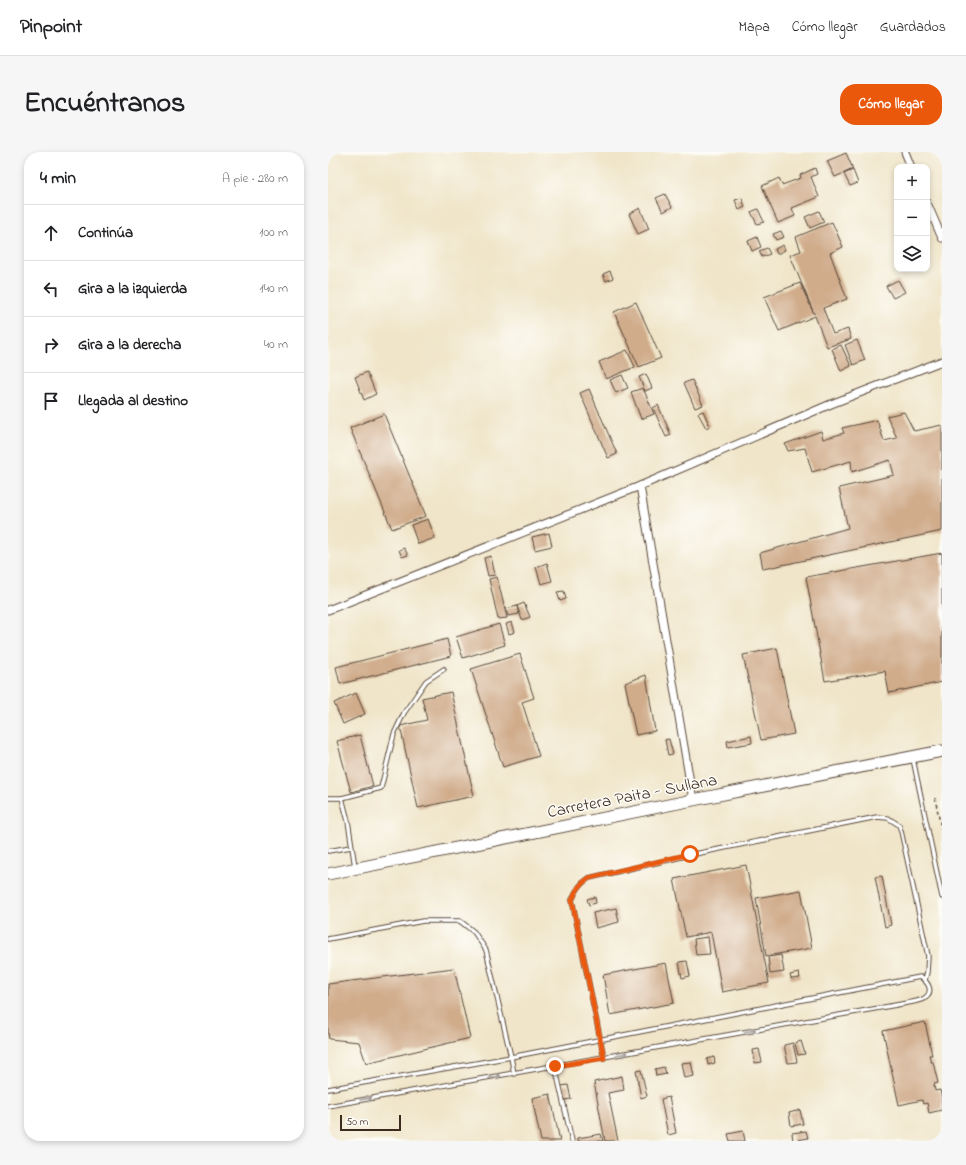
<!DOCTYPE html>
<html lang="es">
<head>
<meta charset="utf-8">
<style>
  :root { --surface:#fff; --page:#f6f6f6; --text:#202124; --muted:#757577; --line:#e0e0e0; --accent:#ea580c }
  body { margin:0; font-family:"Indie Flower",sans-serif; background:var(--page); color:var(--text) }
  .controls { position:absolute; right:12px; top:12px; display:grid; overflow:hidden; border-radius:8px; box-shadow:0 2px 6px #0003 }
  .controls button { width:36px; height:36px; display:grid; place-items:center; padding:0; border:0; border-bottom:1px solid var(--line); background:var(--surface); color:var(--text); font:20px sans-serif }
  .scale { position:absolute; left:12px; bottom:10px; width:61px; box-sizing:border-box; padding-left:4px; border:2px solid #3b2a1e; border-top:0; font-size:11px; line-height:14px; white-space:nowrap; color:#3b2a1e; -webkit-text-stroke:3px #fdfcf7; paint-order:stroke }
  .stop { position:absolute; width:12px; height:12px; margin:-9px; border:3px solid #ea580c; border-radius:50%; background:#fff }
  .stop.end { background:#ea580c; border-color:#fff; box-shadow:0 1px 4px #0008 }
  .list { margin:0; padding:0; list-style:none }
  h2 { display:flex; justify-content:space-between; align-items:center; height:52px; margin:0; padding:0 16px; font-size:17px }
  h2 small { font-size:13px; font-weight:400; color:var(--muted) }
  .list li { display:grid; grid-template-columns:26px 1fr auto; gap:12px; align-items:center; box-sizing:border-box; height:56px; padding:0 16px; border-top:1px solid var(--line) }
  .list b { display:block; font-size:15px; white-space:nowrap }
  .list em { font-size:13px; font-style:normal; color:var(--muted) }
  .icon { flex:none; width:22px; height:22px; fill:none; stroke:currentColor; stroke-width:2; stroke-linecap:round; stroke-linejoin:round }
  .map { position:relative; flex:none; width:614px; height:989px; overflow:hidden; border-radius:16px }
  header { display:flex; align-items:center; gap:24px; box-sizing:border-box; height:56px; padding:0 20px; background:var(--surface); border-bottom:1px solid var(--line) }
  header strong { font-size:19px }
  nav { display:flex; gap:22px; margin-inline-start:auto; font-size:14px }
  .intro { display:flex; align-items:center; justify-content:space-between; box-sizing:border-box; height:96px; padding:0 24px }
  h1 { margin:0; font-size:28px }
  .button { padding:10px 18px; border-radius:16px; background:var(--accent); color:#fff; font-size:14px; font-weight:700 }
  main { display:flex; gap:24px; padding:0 24px }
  aside { flex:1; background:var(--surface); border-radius:16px; box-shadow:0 2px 6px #0003 }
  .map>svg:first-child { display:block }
</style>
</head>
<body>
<header>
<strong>Pinpoint</strong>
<nav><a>Mapa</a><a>Cómo llegar</a><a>Guardados</a></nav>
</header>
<div class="intro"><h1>Encuéntranos</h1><a class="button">Cómo llegar</a></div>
<main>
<aside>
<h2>4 min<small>A pie · 280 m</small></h2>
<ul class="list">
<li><svg class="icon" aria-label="ahead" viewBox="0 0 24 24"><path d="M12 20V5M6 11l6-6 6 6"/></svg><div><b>Continúa</b></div><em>100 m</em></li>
<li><svg class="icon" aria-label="left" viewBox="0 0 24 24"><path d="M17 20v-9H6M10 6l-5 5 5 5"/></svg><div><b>Gira a la izquierda</b></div><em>140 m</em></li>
<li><svg class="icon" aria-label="right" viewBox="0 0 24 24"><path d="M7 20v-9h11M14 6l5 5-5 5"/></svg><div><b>Gira a la derecha</b></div><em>40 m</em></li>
<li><svg class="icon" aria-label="arrive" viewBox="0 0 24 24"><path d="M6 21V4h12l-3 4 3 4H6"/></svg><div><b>Llegada al destino</b></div></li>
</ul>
</aside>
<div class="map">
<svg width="614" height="989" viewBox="0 0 614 989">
  <rect width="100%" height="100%" fill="#fdfcf7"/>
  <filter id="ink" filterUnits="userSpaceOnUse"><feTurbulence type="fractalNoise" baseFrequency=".025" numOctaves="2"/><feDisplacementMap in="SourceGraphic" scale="8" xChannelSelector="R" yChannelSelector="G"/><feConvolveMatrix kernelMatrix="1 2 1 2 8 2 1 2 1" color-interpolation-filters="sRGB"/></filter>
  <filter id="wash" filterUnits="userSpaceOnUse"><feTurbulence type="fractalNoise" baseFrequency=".012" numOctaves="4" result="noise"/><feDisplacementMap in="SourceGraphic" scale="16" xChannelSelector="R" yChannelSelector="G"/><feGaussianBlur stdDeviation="0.9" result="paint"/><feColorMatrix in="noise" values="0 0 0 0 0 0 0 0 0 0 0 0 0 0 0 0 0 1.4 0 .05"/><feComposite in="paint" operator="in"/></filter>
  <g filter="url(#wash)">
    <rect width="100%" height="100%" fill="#f0e5c9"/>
    <g id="blocks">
      <g fill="#d0ac8b">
        <path d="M 518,1 L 525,17 L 507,25 L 499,9 Z"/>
        <path d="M 487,16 L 489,22 L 483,25 L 491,45 L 464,56 L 467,64 L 450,71 L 434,34 L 451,26 L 454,33 L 473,26 L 472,23 Z"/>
        <path d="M 525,18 L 530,31 L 522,34 L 516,22 Z"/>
        <path d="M 337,42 L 344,55 L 335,60 L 328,46 Z"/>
        <path d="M 414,46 L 417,55 L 411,58 L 407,48 Z"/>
        <path d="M 312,56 L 321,77 L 310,82 L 301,62 Z"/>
        <path d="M 430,57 L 436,70 L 429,72 L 423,60 Z"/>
        <path d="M 491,59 L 496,70 L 482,76 L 477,65 Z"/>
        <path d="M 504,70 L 515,95 L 502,101 L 519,147 L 495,156 L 505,182 L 520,177 L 523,187 L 499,195 L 487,164 L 451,179 L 436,145 L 472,131 L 486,162 L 462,103 L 473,99 L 468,85 Z"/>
        <path d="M 453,79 L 456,85 L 448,88 L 445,82 Z"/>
        <path d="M 429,85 L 433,95 L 424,99 L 420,89 Z"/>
        <path d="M 455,93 L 457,98 L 449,102 L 447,97 Z"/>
        <path d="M 439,96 L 442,102 L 434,105 L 431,99 Z"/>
        <path d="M 282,119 L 285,126 L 278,129 L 275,122 Z"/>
        <path d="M 570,128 L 577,140 L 565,146 L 558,134 Z"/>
        <path d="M 308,150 L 333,206 L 311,215 L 286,160 Z"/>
        <path d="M 529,188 L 537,208 L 525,213 L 517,193 Z"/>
        <path d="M 513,193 L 523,214 L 513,219 L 504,197 Z"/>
        <path d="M 299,198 L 307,215 L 278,227 L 271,210 Z"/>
        <path d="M 39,220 L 48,242 L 36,248 L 27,225 Z"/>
        <path d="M 318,222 L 324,236 L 317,239 L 311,225 Z"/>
        <path d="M 294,223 L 300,236 L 288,241 L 282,228 Z"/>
        <path d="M 364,228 L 375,253 L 367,256 L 356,231 Z"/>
        <path d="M 315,236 L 326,262 L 313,267 L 303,240 Z"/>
        <path d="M 261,237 L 289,302 L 280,306 L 252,241 Z"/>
        <path d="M 330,253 L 343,283 L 338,285 L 325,256 Z"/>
        <path d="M 375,259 L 382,274 L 378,276 L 370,261 Z"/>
        <path d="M 576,260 L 586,279 L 614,273 L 614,379 L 435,417 L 432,401 L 520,376 L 511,336 L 566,323 L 562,308 L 524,320 L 523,309 L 484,320 L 477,296 L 460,299 L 457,292 L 493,279 L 495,287 L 516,281 L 514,276 L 549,268 L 556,289 L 569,286 L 559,264 Z"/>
        <path d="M 56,262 L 98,364 L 64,377 L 22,276 Z"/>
        <path d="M 100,367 L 107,386 L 90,392 L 83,373 Z"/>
        <path d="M 221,381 L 224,394 L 207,398 L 204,385 Z"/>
        <path d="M 76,396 L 80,403 L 74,405 L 71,398 Z"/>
        <path d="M 614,401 L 614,530 L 561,541 L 557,519 L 497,529 L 478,425 Z"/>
        <path d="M 163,404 L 167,423 L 160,424 L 156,406 Z"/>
        <path d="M 219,411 L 224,429 L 213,432 L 208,415 Z"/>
        <path d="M 169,425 L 179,466 L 170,467 L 161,427 Z"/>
        <path d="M 236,439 L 238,447 L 232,449 L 229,440 Z"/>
        <path d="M 196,451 L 202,465 L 194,468 L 189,454 Z"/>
        <path d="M 189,454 L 191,462 L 180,464 L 178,457 Z"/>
        <path d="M 184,470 L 187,480 L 181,482 L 178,472 Z"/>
        <path d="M 171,472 L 177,493 L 135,506 L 128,485 Z"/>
        <path d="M 119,487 L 123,504 L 12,532 L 8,515 Z"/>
        <path d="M 449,496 L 466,582 L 433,588 L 415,503 Z"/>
        <path d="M 192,502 L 206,546 L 194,550 L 211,604 L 175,615 L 143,517 Z"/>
        <path d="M 318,523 L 327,579 L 308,583 L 297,531 Z"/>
        <path d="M 123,540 L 146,644 L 90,656 L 72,574 L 99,568 L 94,546 Z"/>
        <path d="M 28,541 L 37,562 L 15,572 L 6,551 Z"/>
        <path d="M 32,583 L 45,634 L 23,640 L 9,589 Z"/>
        <path d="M 423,584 L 424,591 L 400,595 L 399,589 Z"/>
        <path d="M 341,587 L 345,602 L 340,603 L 337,588 Z"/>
        <path d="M 418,713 L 441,831 L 394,840 L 383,780 L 358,785 L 346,727 Z"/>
        <path d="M 554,724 L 563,773 L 557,775 L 547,725 Z"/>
        <path d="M 473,738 L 484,796 L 438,804 L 428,746 Z"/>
        <path d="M 267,745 L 268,751 L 261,753 L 259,747 Z"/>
        <path d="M 288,756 L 291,770 L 268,776 L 265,761 Z"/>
        <path d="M 380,785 L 382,802 L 368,803 L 366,787 Z"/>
        <path d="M 453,803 L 456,820 L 442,822 L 440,805 Z"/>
        <path d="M 359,809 L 362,824 L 354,826 L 351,810 Z"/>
        <path d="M 338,811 L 346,851 L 282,863 L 275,823 Z"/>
        <path d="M 126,816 L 142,886 L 38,911 L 31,890 L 1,887 L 0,881 L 0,832 Z"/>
        <path d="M 471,821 L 472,826 L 463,827 L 462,823 Z"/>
        <path d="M 597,870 L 604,903 L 601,903 L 603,910 L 605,910 L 610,931 L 606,932 L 607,939 L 612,938 L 614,947 L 614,958 L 601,961 L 599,951 L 595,952 L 594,948 L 571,953 L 555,879 Z"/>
        <path d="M 473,889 L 477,902 L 470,903 L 467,891 Z"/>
        <path d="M 465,891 L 469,910 L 460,911 L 456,893 Z"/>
        <path d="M 431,897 L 434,910 L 427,911 L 425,898 Z"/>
        <path d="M 386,905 L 387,911 L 380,913 L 379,907 Z"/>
        <path d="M 363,910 L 366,924 L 356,926 L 353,911 Z"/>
        <path d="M 336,915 L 338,922 L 328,924 L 327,917 Z"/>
        <path d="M 313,918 L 319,944 L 313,946 L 308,919 Z"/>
        <path d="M 294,924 L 296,938 L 280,941 L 290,989 L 277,989 L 266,930 Z"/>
        <path d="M 240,933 L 243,947 L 236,948 L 233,934 Z"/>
        <path d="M 222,942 L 232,989 L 213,989 L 204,946 Z"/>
        <path d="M 341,945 L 348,981 L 340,983 L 333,947 Z"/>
        <path d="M 472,958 L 475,972 L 463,974 L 461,961 Z"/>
        <path d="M 415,979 L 417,989 L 402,989 L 400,982 Z"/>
        <path d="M 478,979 L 480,986 L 465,989 L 464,981 Z"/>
        <path d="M 273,982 L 275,989 L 250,989 L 250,986 Z"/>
      </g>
    </g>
  </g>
  <g filter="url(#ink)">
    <use href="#blocks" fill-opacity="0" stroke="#564638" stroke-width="1"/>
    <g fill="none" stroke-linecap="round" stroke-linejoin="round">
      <defs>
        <g id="lane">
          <path d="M 585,607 L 614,745"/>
          <path d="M 0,646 L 14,646 L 53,636 L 66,582 L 76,561 L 98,529 L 116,517"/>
          <path d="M 14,646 L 20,669 L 27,715"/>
          <path d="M 0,699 L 23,695"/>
          <path d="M 0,787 L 95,769 L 132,769 L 146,780 L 158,798 L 183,905 L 186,922"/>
          <path d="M 276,906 L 244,748 C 248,738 252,732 261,726 L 362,703 L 549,665 L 560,666 L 571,673 L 573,679 L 600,804 L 599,820 L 597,828"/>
          <path d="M 227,914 L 244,989"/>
          <path d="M 0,937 L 183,905 L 592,825 C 599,829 606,838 598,845 C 595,848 590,849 585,850 L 0,954"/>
        </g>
        <g id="street">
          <path d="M 577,0 L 583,15"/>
          <path d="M 599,51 L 614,86"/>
          <path d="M 312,334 L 365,648"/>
          <path d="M 0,458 L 312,334 L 503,252 L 614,209"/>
        </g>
        <path id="primary" d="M 0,722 L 365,648 L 614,599"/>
      </defs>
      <use href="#lane" stroke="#564638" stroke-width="5.5"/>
      <use href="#street" stroke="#564638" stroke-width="9"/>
      <use href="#primary" stroke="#564638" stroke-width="13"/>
      <path stroke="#564638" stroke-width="1.5" stroke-dasharray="3 3" stroke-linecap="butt" d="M 607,646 L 614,681"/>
      <use href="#lane" stroke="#fff" stroke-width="3.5"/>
      <use href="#street" stroke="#fff" stroke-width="7"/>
      <use href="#primary" stroke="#fff" stroke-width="11"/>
    </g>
    <defs><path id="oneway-shaft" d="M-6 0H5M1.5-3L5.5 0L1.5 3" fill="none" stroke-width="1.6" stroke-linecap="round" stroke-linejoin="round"/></defs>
    <g stroke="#a79f9a">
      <use href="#oneway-shaft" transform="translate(422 879) rotate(-10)"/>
      <use href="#oneway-shaft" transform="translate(294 902) rotate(-10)"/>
      <use href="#oneway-shaft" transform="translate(167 925) rotate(-10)"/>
      <use href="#oneway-shaft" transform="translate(38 947) rotate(-10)"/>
    </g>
  </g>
  <g fill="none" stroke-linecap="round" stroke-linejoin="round" filter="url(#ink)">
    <path stroke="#ea580c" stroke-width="5" d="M 227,914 L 276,906 L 244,748 C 248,738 252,732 261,726 L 362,702"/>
  </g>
  <g text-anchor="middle" stroke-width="3" stroke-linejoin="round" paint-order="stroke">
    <g font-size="17" fill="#3b2a1e" stroke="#fdfcf7">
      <text transform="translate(304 643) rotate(-11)" y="6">Carretera Paita - Sullana</text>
    </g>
  </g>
</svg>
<div class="controls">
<button>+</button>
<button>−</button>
<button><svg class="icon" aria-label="layers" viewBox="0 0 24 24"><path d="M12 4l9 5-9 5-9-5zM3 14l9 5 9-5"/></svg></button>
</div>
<div class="scale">50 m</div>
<div class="stop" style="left:362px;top:702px"></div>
<div class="stop end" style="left:227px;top:914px"></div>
</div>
</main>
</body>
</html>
